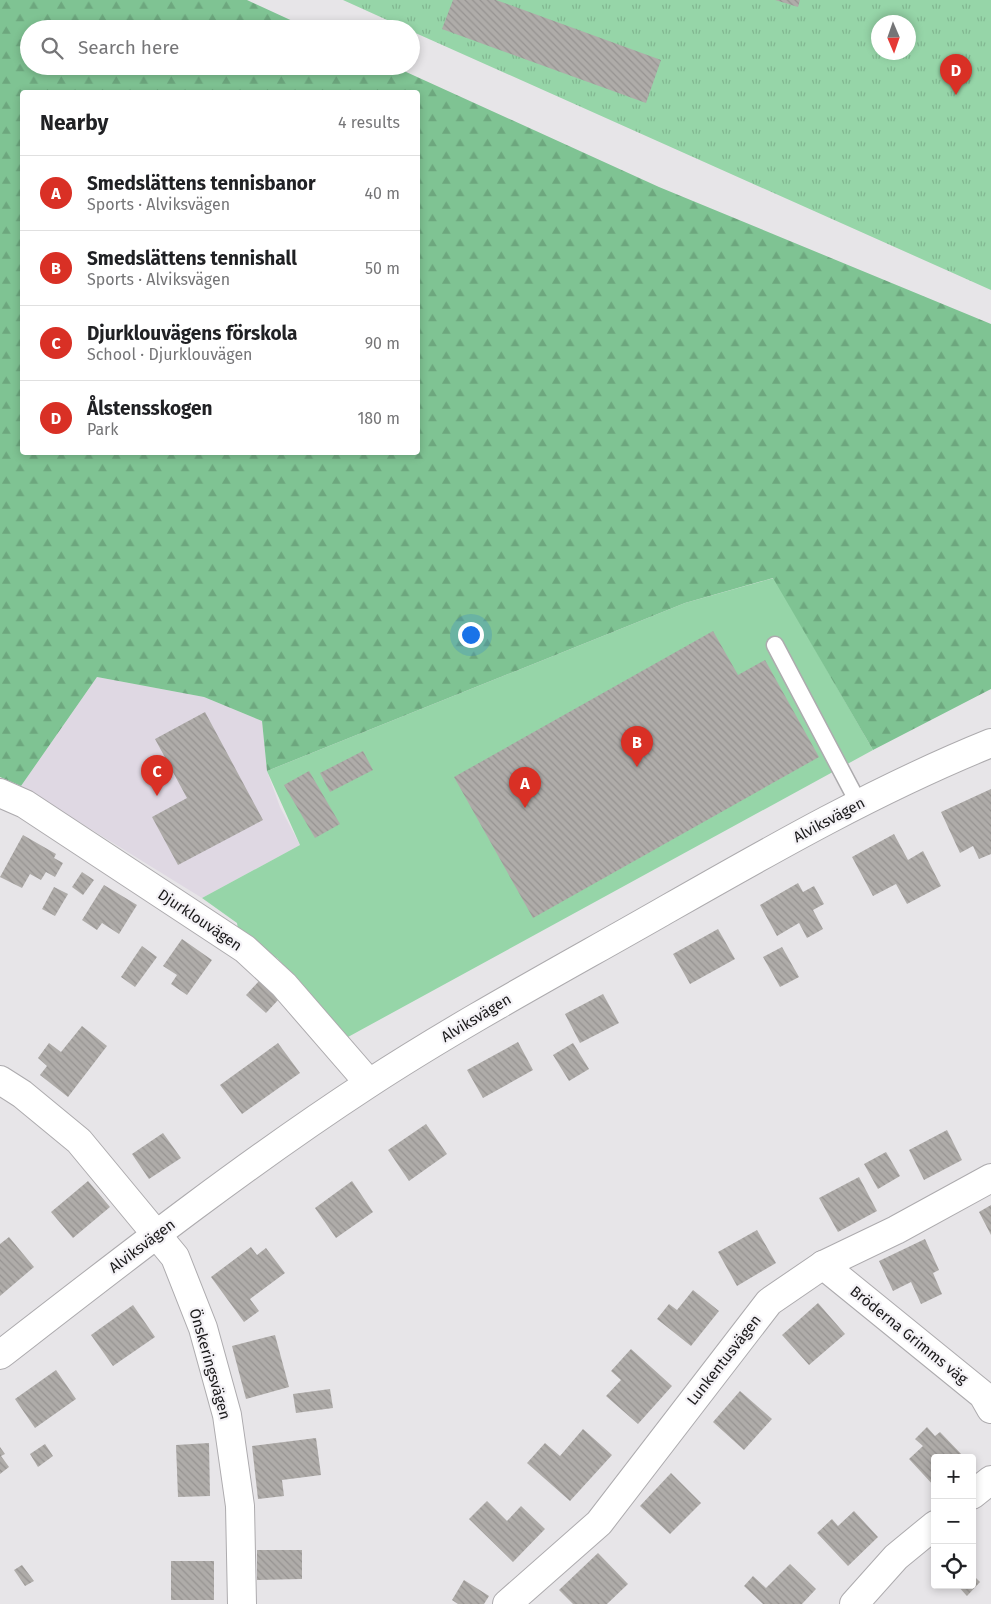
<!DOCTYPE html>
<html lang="en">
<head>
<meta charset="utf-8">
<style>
  :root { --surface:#fff; --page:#f6f6f6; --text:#202124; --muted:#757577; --line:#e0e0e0; --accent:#d93025 }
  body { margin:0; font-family:"Fira Sans",sans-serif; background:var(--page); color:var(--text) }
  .controls { position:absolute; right:15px; bottom:15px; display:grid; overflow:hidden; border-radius:5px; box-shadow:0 2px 8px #0003 }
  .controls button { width:45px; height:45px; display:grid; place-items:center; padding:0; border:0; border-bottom:1px solid var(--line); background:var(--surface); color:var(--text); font:25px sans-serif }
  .compass { position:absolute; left:871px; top:15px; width:45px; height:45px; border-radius:50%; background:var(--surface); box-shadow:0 2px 8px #0003; rotate:178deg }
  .you { position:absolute; left:470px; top:634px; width:18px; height:18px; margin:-12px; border:4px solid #fff; border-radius:50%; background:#1a73e8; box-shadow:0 0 0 8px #1a73e833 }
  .badge { display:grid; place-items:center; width:32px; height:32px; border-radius:50%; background:var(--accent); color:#fff; font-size:16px; font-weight:700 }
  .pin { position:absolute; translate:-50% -41px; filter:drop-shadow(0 1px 2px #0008) }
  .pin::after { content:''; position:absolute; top:26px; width:18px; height:15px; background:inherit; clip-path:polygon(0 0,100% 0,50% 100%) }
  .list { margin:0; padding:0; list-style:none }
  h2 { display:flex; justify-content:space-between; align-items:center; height:65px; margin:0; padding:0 20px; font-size:21px }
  h2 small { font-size:16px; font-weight:400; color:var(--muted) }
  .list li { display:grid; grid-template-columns:32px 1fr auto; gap:15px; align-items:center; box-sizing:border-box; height:75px; padding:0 20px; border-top:1px solid var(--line) }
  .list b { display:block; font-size:19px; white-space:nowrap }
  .list p { margin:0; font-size:16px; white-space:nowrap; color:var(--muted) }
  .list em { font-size:16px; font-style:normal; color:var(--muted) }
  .icon { flex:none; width:28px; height:28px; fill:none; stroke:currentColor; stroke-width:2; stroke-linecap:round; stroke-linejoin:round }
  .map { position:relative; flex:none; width:991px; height:1604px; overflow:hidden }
  .search { position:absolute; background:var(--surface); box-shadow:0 2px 8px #0003; left:20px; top:20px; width:400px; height:55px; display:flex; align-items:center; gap:12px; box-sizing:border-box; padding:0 18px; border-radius:28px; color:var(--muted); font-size:19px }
  .panel { position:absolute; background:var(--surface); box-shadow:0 2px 8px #0003; left:20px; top:90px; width:400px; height:365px; border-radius:5px }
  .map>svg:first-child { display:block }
</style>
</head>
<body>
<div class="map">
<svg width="991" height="1604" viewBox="0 0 991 1604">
  <defs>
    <pattern id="forest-firs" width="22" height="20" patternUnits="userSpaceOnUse" patternTransform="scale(1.25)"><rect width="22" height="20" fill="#7fc393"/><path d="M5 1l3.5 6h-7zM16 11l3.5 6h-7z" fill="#6da77e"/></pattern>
    <pattern id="park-tufts" width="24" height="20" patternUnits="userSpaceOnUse" patternTransform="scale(1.25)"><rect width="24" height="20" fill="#96d5a8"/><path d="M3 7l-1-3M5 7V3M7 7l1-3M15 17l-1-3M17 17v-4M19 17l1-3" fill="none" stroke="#81b690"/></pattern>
    <pattern id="building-back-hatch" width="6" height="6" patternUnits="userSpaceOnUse" patternTransform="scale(1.25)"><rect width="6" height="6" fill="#afaca9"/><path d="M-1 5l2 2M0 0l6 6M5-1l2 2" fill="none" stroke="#969391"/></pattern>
  </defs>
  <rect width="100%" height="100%" fill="#e7e5e8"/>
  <path fill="#dfd8e3" d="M 97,677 L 204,697 L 262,721 L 267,771 L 280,807 L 300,845 L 202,898 L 21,786 Z"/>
  <path fill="#96d5a8" d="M 774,578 L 873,750 L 348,1037 L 277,958 L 273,957 L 238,929 L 237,923 L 202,898 L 300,845 L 267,771 L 685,603 Z"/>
  <path fill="url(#forest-firs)" fill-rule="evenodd" d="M 0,0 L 247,0 L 310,29 L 29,29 L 29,66 L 393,66 L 659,187 L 991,324 L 991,689 L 873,750 L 773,578 L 685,603 L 267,771 L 262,721 L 204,697 L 97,677 L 21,786 L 0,777 ZM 22,92 L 418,92 L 418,452 L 22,452 Z"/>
  <path fill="url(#park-tufts)" fill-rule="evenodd" d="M 343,0 L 991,0 L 991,290 L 411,31 L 411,29 L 407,29 ZM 878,22 L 908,22 L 908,52 L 878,52 Z"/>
  <g fill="url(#building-back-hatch)">
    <path d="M 453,0 L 496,0 L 661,60 L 646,103 L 442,29 Z"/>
    <path d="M 775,0 L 800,0 L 798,7 Z"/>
    <path d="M 713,631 L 738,675 L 765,660 L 819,757 L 533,918 L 454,777 Z"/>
    <path d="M 205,712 L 263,820 L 178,865 L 152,817 L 187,798 L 155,739 Z"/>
    <path d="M 363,751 L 373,770 L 330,792 L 320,773 Z"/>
    <path d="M 309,771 L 340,824 L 315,838 L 284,785 Z"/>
    <path d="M 991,789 L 991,854 L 979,859 L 973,846 L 960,853 L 941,812 Z"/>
    <path d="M 894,834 L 908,860 L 923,851 L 941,886 L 907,904 L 896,884 L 873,896 L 852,857 Z"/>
    <path d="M 23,835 L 56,854 L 54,858 L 63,863 L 55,877 L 46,872 L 41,880 L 30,874 L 22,888 L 0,877 Z"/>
    <path d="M 82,872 L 94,880 L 83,895 L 72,887 Z"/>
    <path d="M 798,883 L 803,892 L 814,886 L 824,904 L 813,910 L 823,929 L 807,938 L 799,923 L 777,936 L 760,905 Z"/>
    <path d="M 104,885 L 137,905 L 119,934 L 102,923 L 97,930 L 82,920 Z"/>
    <path d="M 54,887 L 68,894 L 55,916 L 42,909 Z"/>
    <path d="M 718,929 L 735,959 L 690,984 L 673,954 Z"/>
    <path d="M 182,939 L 212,960 L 187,995 L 171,984 L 177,975 L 163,966 Z"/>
    <path d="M 142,946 L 157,957 L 135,987 L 121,977 Z"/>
    <path d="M 782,947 L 799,977 L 780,987 L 763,957 Z"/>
    <path d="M 259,981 L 279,999 L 266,1013 L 246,995 Z"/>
    <path d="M 603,994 L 619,1023 L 580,1043 L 565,1014 Z"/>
    <path d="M 82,1026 L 107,1046 L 68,1097 L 40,1075 L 47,1066 L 38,1058 L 49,1043 L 61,1052 Z"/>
    <path d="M 518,1042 L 533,1070 L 483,1098 L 467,1070 Z"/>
    <path d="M 278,1043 L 300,1073 L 242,1114 L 220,1085 Z"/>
    <path d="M 573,1043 L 589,1069 L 569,1081 L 553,1055 Z"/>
    <path d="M 426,1124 L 447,1154 L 409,1181 L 388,1150 Z"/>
    <path d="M 947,1130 L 962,1160 L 924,1180 L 909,1150 Z"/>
    <path d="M 163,1133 L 181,1158 L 149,1179 L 132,1154 Z"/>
    <path d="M 886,1152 L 900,1176 L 878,1189 L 864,1164 Z"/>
    <path d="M 859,1177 L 877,1211 L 838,1232 L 819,1198 Z"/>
    <path d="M 88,1181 L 110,1207 L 73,1238 L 51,1212 Z"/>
    <path d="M 352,1181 L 373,1212 L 336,1238 L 315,1208 Z"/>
    <path d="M 991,1205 L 991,1235 L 979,1212 Z"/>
    <path d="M 757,1230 L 776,1263 L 737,1286 L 718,1252 Z"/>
    <path d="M 9,1237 L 34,1267 L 0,1296 L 0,1244 Z"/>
    <path d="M 925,1239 L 939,1270 L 933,1273 L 942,1294 L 921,1304 L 911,1282 L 893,1291 L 879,1261 Z"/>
    <path d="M 251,1247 L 257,1255 L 266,1248 L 285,1273 L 250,1299 L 259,1311 L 244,1322 L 211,1277 Z"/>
    <path d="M 693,1290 L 719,1311 L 691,1346 L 657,1319 L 669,1304 L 677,1310 Z"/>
    <path d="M 818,1303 L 845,1334 L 809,1365 L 782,1335 Z"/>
    <path d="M 133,1305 L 155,1337 L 113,1366 L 91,1335 Z"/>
    <path d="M 275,1335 L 289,1387 L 246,1399 L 232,1346 Z"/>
    <path d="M 631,1349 L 672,1386 L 638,1424 L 606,1396 L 621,1380 L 611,1371 Z"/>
    <path d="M 56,1370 L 76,1399 L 35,1428 L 15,1399 Z"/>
    <path d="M 330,1389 L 333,1408 L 296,1413 L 293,1394 Z"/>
    <path d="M 740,1391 L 772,1419 L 744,1450 L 713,1422 Z"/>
    <path d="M 927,1427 L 935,1436 L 940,1432 L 965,1458 L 935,1458 L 935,1487 L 909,1459 L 923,1446 L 915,1439 Z"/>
    <path d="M 583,1429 L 612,1455 L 570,1501 L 527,1463 L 545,1443 L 560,1456 Z"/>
    <path d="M 316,1438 L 321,1475 L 282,1480 L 284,1496 L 258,1499 L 252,1446 Z"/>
    <path d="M 209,1443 L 210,1496 L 178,1497 L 176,1445 Z"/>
    <path d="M 45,1444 L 53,1456 L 38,1467 L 30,1454 Z"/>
    <path d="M 0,1447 L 5,1454 L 1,1456 L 9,1467 L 0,1474 Z"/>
    <path d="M 671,1473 L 701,1503 L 670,1534 L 640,1506 Z"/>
    <path d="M 487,1501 L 507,1521 L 521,1506 L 545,1529 L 513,1562 L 469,1519 Z"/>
    <path d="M 854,1511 L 878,1537 L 848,1566 L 817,1533 L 832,1519 L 838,1526 Z"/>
    <path d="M 257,1550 L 302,1550 L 302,1579 L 257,1580 Z"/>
    <path d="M 598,1553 L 628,1584 L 607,1604 L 573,1604 L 559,1590 Z"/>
    <rect x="171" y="1561" width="43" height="39"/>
    <path d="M 790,1564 L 816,1589 L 802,1604 L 763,1604 L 744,1586 L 753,1576 L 766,1588 Z"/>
    <path d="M 22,1565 L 34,1581 L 25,1586 L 14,1570 Z"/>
    <path d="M 972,1574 L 980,1582 L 967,1596 L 957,1585 L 972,1585 Z"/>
    <path d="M 464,1580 L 489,1596 L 484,1604 L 458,1604 L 452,1600 Z"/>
  </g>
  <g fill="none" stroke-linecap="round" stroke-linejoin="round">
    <defs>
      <path id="lane" d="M 775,645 L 859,804"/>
      <g id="street">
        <path d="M 0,793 L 25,804 L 245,949 L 284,985 L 369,1083"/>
        <path d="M 0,1080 L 22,1094 L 79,1141 L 175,1257 L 203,1328 L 227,1415 L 240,1506 L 242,1604"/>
        <path d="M 823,1265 L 983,1395 L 991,1409"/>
        <path d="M 972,1495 L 991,1480"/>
        <path d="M 507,1604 L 599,1523 L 769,1302 L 823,1265 L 896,1230 L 991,1178"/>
        <path d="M 854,1604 L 896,1557 L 935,1525"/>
      </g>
      <path id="secondary" d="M 0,1355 C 120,1262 241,1167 368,1084 C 463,1022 564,968 662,912 C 769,851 877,789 991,743"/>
    </defs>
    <use href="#lane" stroke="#adabae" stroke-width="19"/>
    <use href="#street" stroke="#adabae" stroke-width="30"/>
    <use href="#secondary" stroke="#adabae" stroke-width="30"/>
    <use href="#lane" stroke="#fff" stroke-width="16"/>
    <use href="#street" stroke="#fff" stroke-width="28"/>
    <use href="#secondary" stroke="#fff" stroke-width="28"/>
  </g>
  <g text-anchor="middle" stroke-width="4.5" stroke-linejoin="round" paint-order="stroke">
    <g font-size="15" fill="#1a191a" stroke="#f4f2f6">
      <text transform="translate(829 820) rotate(-28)" y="5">Alviksvägen</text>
      <text transform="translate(200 920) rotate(34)" y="5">Djurklouvägen</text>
      <text transform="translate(476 1018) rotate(-31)" y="5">Alviksvägen</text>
      <text transform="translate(142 1246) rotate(-37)" y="5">Alviksvägen</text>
      <text transform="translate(909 1335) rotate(39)" y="5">Bröderna Grimms väg</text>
      <text transform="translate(724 1360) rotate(-52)" y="5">Lunkentusvägen</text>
      <text transform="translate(210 1364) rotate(74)" y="5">Önskeringsvägen</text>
    </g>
  </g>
</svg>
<div class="controls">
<button>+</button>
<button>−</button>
<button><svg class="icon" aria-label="locate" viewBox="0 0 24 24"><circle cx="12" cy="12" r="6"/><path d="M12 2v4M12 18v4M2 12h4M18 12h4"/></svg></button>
</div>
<svg class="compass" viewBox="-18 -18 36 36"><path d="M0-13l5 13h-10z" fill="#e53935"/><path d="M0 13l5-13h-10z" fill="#757577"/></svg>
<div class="you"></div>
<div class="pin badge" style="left:525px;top:808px">A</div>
<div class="pin badge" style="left:637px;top:767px">B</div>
<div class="pin badge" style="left:157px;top:796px">C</div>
<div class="pin badge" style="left:956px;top:95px">D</div>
<div class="search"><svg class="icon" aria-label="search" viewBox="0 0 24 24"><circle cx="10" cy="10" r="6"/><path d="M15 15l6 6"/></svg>Search here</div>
<section class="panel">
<h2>Nearby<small>4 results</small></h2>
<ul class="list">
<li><span class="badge">A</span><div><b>Smedslättens tennisbanor</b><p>Sports · Alviksvägen</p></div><em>40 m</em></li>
<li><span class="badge">B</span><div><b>Smedslättens tennishall</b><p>Sports · Alviksvägen</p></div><em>50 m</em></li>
<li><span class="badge">C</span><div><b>Djurklouvägens förskola</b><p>School · Djurklouvägen</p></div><em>90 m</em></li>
<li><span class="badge">D</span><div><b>Ålstensskogen</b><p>Park</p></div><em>180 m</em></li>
</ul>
</section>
</div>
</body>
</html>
